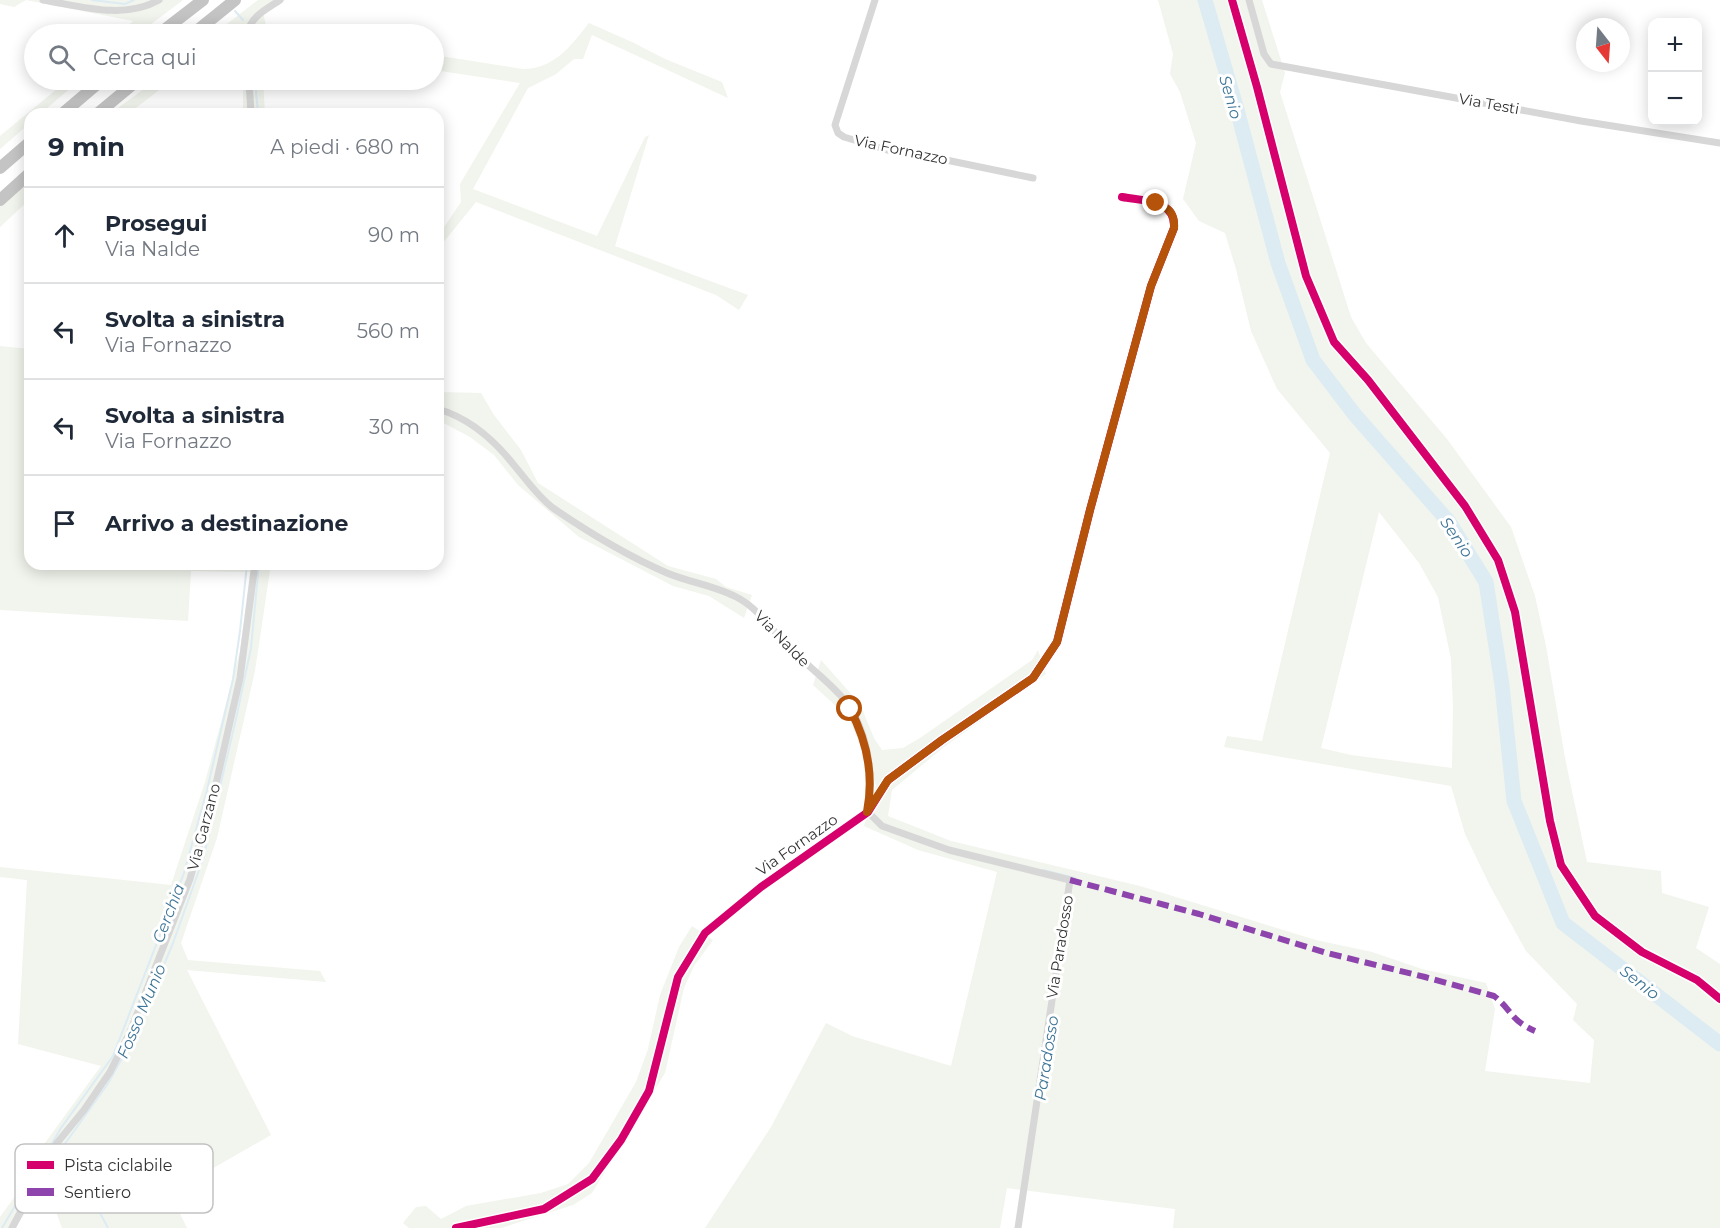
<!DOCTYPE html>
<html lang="it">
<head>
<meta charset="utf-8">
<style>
  :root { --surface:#fff; --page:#f2f2f3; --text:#1f2937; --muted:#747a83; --line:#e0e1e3 }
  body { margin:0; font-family:Montserrat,sans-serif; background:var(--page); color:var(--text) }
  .controls { position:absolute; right:18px; top:18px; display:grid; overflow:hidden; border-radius:12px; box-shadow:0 3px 15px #0003 }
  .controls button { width:54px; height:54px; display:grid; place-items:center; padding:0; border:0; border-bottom:2px solid var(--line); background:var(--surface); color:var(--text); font:30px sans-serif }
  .compass { position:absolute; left:1576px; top:18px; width:54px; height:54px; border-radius:50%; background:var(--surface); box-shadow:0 3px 15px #0003; rotate:163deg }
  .stop { position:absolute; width:18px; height:18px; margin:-14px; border:4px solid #b45309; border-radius:50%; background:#fff }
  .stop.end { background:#b45309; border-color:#fff; box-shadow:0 2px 6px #0008 }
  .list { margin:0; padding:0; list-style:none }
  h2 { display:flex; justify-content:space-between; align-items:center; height:78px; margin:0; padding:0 24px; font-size:26px }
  h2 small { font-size:20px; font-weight:400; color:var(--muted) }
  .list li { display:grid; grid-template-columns:39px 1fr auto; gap:18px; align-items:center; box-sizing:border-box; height:96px; padding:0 24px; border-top:2px solid var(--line) }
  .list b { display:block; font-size:22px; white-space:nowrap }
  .list p { margin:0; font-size:20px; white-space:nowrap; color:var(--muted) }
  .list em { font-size:20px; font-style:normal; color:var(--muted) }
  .icon { flex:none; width:33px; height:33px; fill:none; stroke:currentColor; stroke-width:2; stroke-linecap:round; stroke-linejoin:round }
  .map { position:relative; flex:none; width:1720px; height:1228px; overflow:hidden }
  .search { position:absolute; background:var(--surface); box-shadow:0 3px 15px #0003; left:24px; top:24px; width:420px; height:66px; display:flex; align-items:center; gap:15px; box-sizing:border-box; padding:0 21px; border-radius:33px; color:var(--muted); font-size:22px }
  .panel { position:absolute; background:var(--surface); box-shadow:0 3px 15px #0003; left:24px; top:108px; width:420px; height:462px; border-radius:18px }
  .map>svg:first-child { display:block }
</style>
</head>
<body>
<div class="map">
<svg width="1720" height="1228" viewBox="0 0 1720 1228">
  <rect width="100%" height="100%" fill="#fff"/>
  <g fill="#f1f5ed" fill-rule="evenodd">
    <path d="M 0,0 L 183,0 L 138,34 L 119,34 L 133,21 L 26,0 L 14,7 L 0,4 Z"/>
    <path d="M 258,0 L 285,0 L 263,13 L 267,29 L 295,34 L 214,34 Z"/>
    <path d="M 1158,0 L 1262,0 L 1285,73 L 1280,92 L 1351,317 L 1366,343 L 1447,439 L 1511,527 L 1535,596 L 1546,646 L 1565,758 L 1587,862 L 1661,871 L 1662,893 L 1709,907 L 1696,948 L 1720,964 L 1720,1228 L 1173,1228 L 1175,1209 L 1007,1188 L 1000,1228 L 705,1228 L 771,1127 L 826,1023 L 852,1036 L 951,1066 L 997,872 L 918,850 L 864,826 L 876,785 L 849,718 L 813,685 L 821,660 L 860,704 L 874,738 L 882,750 L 903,748 L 920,738 L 1032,660 L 1038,650 L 1046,674 L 944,747 L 892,790 L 888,816 L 951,841 L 1140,886 L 1316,940 L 1372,952 L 1422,969 L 1486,983 L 1495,1009 L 1485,1071 L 1590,1083 L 1594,1040 L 1573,1020 L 1577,1004 L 1526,951 L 1490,886 L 1465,834 L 1451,786 L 1224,747 L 1227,736 L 1262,741 L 1330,453 L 1277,389 L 1251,331 L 1236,269 L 1225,233 L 1199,221 L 1183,199 L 1196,143 L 1180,92 L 1170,74 L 1173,54 ZM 1379,512 L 1419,563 L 1438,597 L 1451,659 L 1453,706 L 1452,768 L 1351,755 L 1321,748 Z"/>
    <path d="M 589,23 L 634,43 L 665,59 L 722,82 L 728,98 L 592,35 L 583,59 L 574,59 L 556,74 L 528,88 L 473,189 L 597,236 L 645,137 L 649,135 L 615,246 L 748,295 L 739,310 L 716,295 L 476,202 L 438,249 L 438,236 L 461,202 L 460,184 L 520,83 L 434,70 L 434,55 L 523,69 C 554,69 571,46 589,23 Z"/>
    <path d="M 68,80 L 80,80 L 40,114 L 30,114 L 30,123 L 0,149 L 0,136 Z"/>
    <path d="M 156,80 L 172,80 L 128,114 L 110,114 Z"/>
    <path d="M 243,80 L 263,80 L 265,114 L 243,114 Z"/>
    <path d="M 30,177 L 30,199 L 0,227 L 0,204 Z"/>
    <path d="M 0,346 L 30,349 L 30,564 L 268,564 L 270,570 L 255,671 L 217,838 L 181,943 L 188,960 L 320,971 L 326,982 L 187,970 L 271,1135 L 170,1193 L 187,1228 L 62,1228 L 44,1180 L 16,1228 L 0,1228 L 0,1217 L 13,1199 L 42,1147 L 101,1066 L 18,1044 L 27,880 L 0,877 L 0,867 L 171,885 L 205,782 L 240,651 L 250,572 L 191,571 L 188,621 L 0,610 Z"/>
    <path d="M 438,392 L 481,393 L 494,415 L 521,450 L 538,483 L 668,566 L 716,579 L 726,587 L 752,595 L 744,618 L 709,596 L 673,586 L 579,537 L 518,485 L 494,455 L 470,437 L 438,420 Z"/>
    <path d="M 692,926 L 713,940 L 694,966 L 684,988 L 665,1073 L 592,1193 L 573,1205 L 501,1228 L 409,1228 L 403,1223 L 416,1207 L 426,1206 L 441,1219 L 466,1206 L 541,1193 L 568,1184 L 589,1163 L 636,1082 L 648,1049 L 660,995 L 679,947 Z"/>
  </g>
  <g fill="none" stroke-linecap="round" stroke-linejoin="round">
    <g stroke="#ddebf3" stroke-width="2">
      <path d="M 92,0 L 125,4 L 134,0"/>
      <path d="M 235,11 L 243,20"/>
      <path d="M 255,80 L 258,114"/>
      <path d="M 1043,870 L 1075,878"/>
      <path d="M 2,1228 L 61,1128 L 113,1056 L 184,873 L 207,790 L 233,679 L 240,631 L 247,564"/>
      <path d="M 108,1228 L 64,1145 L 107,1085 L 134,1037 L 173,943 L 203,859 L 236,719 L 251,648 L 259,564"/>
    </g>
    <path stroke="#ddebf3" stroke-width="15" d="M 1205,0 L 1236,106 L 1278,263 L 1313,360 L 1355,415 L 1449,522 L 1486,582 L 1502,685 L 1514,801 L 1563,923 L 1720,1044"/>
    <g stroke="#d7d7d7" stroke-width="7">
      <path d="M 43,0 C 80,6 124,20 159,0"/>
      <path d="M 875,0 L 835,125 L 838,133 L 844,137 L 887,150 L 922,155 L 1033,178"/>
      <path d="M 1249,0 L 1264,54 L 1271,64 L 1581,121 L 1720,143"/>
      <path d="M 247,34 C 251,16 265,10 280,0"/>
      <path d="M 249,80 L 251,114"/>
      <path d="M 438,409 C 469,418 494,440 513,464 C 526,479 537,496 553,508 C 588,532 628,556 667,573 C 691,583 717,586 740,599 C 759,610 773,631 788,646 C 805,664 825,678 841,696 C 868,726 874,774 868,812 L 882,826 L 949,850 L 1070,880 L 1018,1228"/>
      <path d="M 12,1228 L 57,1143 L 84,1110 L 110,1072 L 130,1032 L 190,879 L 213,797 L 240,678 L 255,564"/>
      <path d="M 456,1228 L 544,1209 L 592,1179 L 621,1140 L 649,1091 L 678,977 L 705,933 L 761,887 L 868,812 L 888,780 L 942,740 L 1033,678 L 1057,642 L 1090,510 L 1151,286 L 1174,228 C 1176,199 1143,201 1122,197"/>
    </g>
    <g stroke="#c4c4c4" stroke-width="12">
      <path d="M 159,34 L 203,0"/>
      <path d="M 193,34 L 235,0"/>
      <path d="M 62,114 L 102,80"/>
      <path d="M 97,114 L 138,80"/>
      <path d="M 0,168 L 30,142"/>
      <path d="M 0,200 L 30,173"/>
    </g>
    <path stroke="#8e44ad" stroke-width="6" stroke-dasharray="12 6" stroke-linecap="butt" d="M 1070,880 L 1199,914 L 1327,953 L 1425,977 L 1494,996 C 1512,1010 1511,1021 1535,1031"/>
    <defs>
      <g id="cycleway">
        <path d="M 1232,0 L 1257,87 L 1306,276 L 1334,342 L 1368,380 L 1465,506 L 1498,560 L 1515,612 L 1550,821 L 1561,865 L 1595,916 L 1642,952 L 1697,980 L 1720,999"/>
        <path d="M 456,1228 L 544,1209 L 592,1179 L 621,1140 L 649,1091 L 678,977 L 705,933 L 761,887 L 868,812 L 888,780 L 942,740 L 1033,678 L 1057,642 L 1090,510 L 1151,286 L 1174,228 C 1176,199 1143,201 1122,197"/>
      </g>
    </defs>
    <use href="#cycleway" stroke="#fff" stroke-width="11"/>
    <use href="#cycleway" stroke="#d6006c" stroke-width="8"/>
  </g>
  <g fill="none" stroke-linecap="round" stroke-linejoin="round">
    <path stroke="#b45309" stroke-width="8" d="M 850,709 C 867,741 874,776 867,812 L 888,780 L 942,740 L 1033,678 L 1057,642 L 1090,510 L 1151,286 L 1174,228 C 1175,213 1169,208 1156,203"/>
  </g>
  <g text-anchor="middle" stroke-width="6" stroke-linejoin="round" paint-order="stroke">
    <g font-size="15" fill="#333" stroke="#fff">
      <text transform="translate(1489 104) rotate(10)" y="5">Via Testi</text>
      <text transform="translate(901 150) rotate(12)" y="5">Via Fornazzo</text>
      <text transform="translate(782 639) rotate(46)" y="5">Via Nalde</text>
      <text transform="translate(204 827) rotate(-75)" y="5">Via Garzano</text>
      <text transform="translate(797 845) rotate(-35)" y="5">Via Fornazzo</text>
      <text transform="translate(1060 947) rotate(-81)" y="5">Via Paradosso</text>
    </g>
    <g font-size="16" font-style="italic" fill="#3f7597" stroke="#fff">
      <text transform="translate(1231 97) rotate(74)" y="6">Senio</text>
      <text transform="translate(1457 537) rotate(56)" y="6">Senio</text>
      <text transform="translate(168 913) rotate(-69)" y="6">Cerchia</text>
      <text transform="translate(1640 982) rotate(38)" y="6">Senio</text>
      <text transform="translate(141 1011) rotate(-67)" y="6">Fosso Munio</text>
      <text transform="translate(1046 1058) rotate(-81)" y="6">Paradosso</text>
    </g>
  </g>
  <rect x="15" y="1144" width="198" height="69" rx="9" fill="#fff" stroke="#c2c2c2" stroke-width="1.5"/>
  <rect x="27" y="1161" width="27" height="8" fill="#d6006c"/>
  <rect x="27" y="1188" width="27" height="8" fill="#8e44ad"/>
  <g font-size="16" fill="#333">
    <text x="64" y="1171">Pista ciclabile</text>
    <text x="64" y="1198">Sentiero</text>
  </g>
</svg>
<div class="controls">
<button>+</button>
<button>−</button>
</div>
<svg class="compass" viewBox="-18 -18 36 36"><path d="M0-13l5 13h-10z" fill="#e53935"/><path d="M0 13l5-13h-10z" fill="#747a83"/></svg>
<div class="stop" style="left:850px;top:709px"></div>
<div class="stop end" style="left:1156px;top:203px"></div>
<div class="search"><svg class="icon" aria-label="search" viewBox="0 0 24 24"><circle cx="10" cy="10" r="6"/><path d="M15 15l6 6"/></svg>Cerca qui</div>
<section class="panel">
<h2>9 min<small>A piedi · 680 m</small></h2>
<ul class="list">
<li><svg class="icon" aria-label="ahead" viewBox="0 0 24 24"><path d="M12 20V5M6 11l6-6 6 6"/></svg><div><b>Prosegui</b><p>Via Nalde</p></div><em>90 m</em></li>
<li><svg class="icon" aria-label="left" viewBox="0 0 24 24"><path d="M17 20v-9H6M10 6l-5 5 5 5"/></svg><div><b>Svolta a sinistra</b><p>Via Fornazzo</p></div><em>560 m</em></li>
<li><svg class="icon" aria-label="left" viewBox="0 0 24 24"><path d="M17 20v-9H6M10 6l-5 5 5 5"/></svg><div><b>Svolta a sinistra</b><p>Via Fornazzo</p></div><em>30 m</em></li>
<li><svg class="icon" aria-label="arrive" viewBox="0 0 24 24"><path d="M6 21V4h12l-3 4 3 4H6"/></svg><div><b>Arrivo a destinazione</b></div></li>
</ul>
</section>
</div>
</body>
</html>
